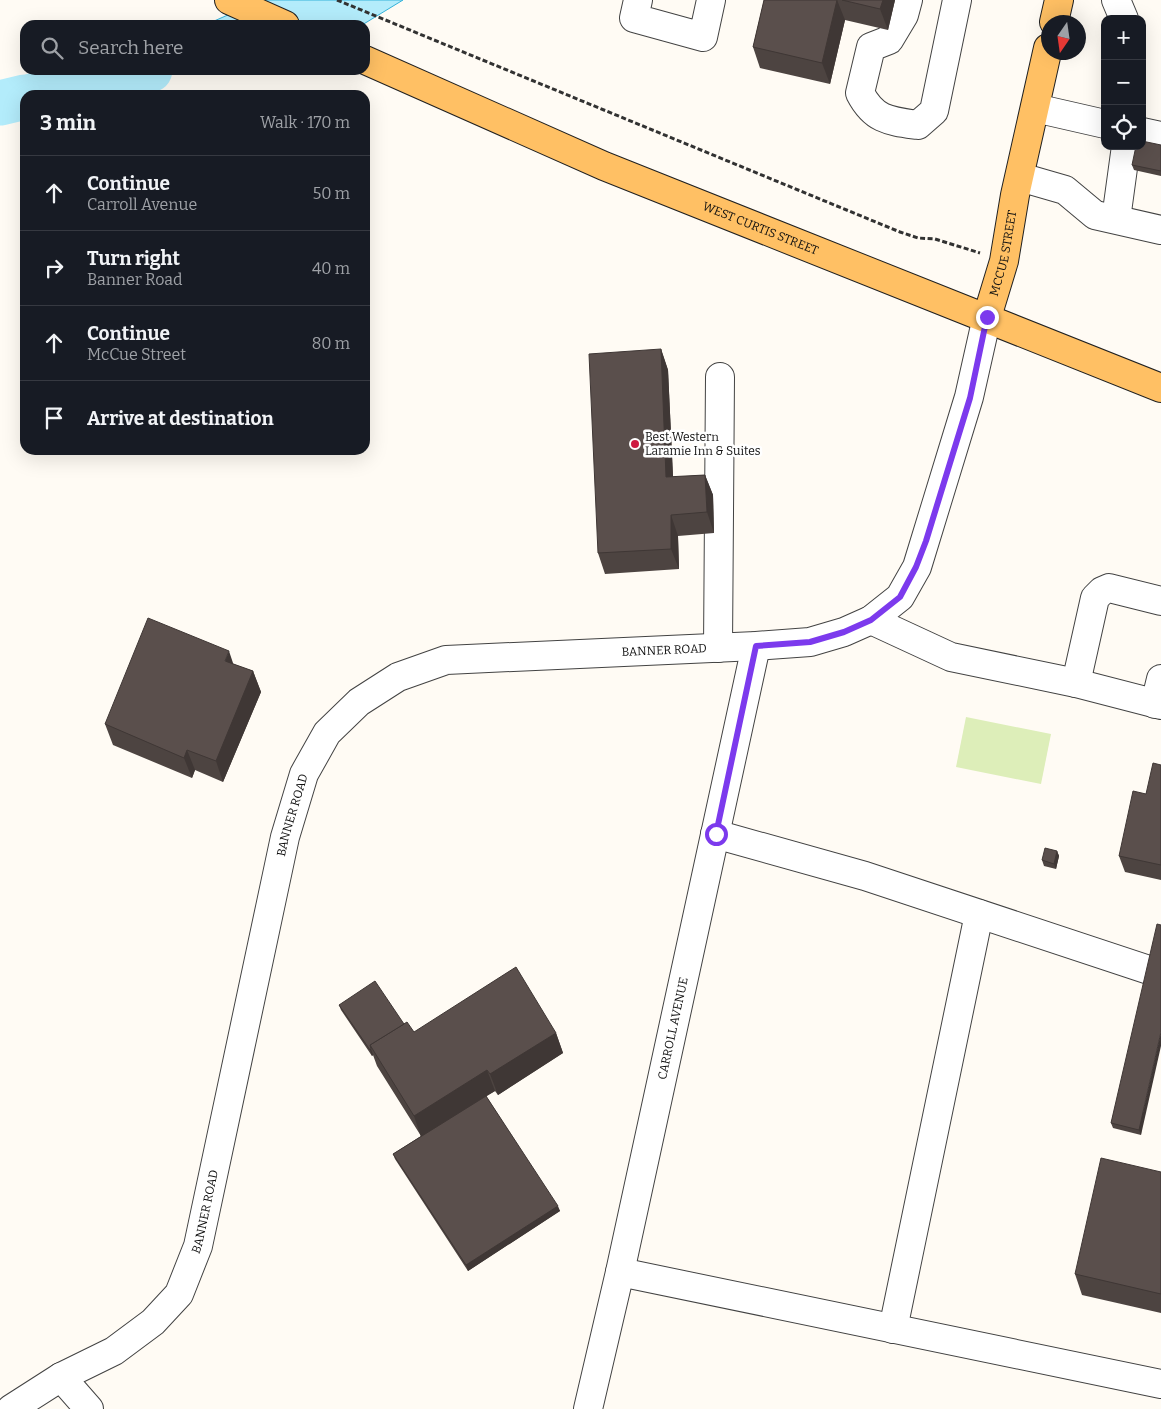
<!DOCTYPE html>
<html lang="en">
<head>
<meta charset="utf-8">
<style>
  :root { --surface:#171b24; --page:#242831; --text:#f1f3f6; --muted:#9ea1a6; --line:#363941 }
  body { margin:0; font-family:Bitter,serif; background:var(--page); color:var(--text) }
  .controls { position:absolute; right:15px; top:15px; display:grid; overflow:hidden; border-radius:10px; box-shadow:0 5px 20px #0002 }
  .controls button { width:45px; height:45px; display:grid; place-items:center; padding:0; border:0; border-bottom:1px solid var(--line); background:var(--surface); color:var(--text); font:25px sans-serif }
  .compass { position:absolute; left:1041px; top:15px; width:45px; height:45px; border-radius:50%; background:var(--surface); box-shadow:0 5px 20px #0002; rotate:193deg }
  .stop { position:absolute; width:15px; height:15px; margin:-11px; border:4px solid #7c3aed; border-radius:50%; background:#fff }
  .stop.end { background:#7c3aed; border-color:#fff; box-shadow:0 1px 5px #0008 }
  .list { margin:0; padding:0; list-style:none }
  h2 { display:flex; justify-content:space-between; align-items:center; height:65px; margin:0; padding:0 20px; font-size:21px }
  h2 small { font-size:16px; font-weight:400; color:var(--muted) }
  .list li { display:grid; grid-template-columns:32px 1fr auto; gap:15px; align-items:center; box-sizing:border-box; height:75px; padding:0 20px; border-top:1px solid var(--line) }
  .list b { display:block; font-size:19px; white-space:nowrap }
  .list p { margin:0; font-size:16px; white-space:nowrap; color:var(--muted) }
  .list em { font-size:16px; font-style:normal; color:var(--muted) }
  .icon { flex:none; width:28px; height:28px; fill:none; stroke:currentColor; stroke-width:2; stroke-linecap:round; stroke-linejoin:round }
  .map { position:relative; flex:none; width:1161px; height:1409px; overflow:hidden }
  .search { position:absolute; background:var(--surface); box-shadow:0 5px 20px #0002; left:20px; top:20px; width:350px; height:55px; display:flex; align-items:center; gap:12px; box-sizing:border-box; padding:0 18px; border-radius:15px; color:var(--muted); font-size:19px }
  .panel { position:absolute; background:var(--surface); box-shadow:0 5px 20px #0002; left:20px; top:90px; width:350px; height:365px; border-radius:15px }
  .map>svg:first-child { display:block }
</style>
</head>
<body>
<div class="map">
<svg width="1161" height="1409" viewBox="0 0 1161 1409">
  <rect width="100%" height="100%" fill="#fffbf4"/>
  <path fill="#ddeeb9" d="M 966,717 L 1051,734 L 1041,784 L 956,767 Z"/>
  <path fill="#b3ecfb" stroke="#34b2d9" d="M 262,0 L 403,0 L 362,25 L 205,25 Z"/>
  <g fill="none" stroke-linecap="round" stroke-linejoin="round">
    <g stroke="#b3ecfb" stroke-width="45">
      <path d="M 35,95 L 150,70"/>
      <path d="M 0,103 L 25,97"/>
    </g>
    <defs>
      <g id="minor">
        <path d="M 638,0 L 634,18 L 703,37 L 711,0"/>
        <path d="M 908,0 L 904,15 L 889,40 L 871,47 L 860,93 C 874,120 889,121 918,125 L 934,111 L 957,0"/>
        <path d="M 1116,0 L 1124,19"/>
        <path d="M 1035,108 L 1105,124"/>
        <path d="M 1142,132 L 1161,136"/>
        <path d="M 1020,177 L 1065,190 L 1095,215 L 1161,230"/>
        <path d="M 1116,219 L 1126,146"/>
        <path d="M 871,620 L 951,657 L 1076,683 L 1161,705"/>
        <path d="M 718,648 L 720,377"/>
        <path d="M 1076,683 L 1095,598 L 1102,591 L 1109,588 L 1161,601"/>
        <path d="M 1155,704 L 1161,679"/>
        <path d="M 715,834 L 865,876 L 1161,974"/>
        <path d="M 620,1272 L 1161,1384"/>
        <path d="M 893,1329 L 979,914"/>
        <path d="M 61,1377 L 89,1409"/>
        <path id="s1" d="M 11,1409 L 61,1377 L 114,1351 L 153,1322 L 179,1294 L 198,1246 L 285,837 L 304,774 L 327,733 L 359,702 L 398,677 L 446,660 L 756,646 L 810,642 L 844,632 L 871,620 L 900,597 L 917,567 L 969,397 L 987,317"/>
        <path id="s2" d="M 588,1409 L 620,1272 L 756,646"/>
      </g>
      <g id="major">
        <path d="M 229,0 L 285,25"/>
        <path d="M 1054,22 L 1059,0"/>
        <path id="s3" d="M 365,60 L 604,166 L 1161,388"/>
        <path id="s4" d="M 987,317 L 1004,261 L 1015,195 L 1048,48"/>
      </g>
    </defs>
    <use href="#minor" stroke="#434343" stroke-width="30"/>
    <use href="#major" stroke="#212121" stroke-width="30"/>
    <path stroke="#323232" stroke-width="3" stroke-dasharray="5 2.5" stroke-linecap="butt" d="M 337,0 L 900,232 L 918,238 L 935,239 L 980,253"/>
    <use href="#minor" stroke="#fff" stroke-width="28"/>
    <use href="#major" stroke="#ffc064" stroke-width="28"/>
  </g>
  <g fill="#4d4441">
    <path d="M 764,0 L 895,0 L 888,30 L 845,20 L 830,84 L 760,68 L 753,47 Z"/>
    <path d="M 1161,145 L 1161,176 L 1134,170 L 1132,165 Z"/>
    <path d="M 661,349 L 668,370 L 673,477 L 705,475 L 713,495 L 714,533 L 678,536 L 679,569 L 605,574 L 598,553 Z"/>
    <path d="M 233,664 L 253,671 L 261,692 L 223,782 L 195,770 L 192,778 L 113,745 L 105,724 Z"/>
    <path d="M 1161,765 L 1161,880 L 1125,872 L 1119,856 L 1146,794 Z"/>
    <path d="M 1057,851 L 1059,856 L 1056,869 L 1044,866 L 1042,860 Z"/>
    <path d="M 1161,925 L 1141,1135 L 1113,1128 L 1111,1123 Z"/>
    <path d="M 339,1005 L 404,1024 L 414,1032 L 556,1033 L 563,1053 L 498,1095 L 495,1091 L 486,1096 L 560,1211 L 468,1271 L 395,1159 L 393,1154 L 421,1136 L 377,1066 L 373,1055 L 372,1056 L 341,1010 Z"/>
    <path d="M 1161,1172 L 1161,1313 L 1082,1295 L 1075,1274 Z"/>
  </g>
  <g fill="#3f3735">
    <path d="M 837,0 L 845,20 L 830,84 L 822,63 Z"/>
    <path d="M 883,0 L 895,0 L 888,30 L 880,9 Z"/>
    <path d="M 661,349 L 668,370 L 674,498 L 666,477 Z"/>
    <path d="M 705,475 L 713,495 L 714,533 L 707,512 Z"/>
    <path d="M 671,515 L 678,536 L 679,569 L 671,549 Z"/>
    <path d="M 229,651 L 236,672 L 225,661 Z"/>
    <path d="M 253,671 L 261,692 L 223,782 L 216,761 Z"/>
    <path d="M 187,750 L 195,770 L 192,778 L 184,758 Z"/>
    <path d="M 1057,851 L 1059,856 L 1056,869 L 1054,864 Z"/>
    <path d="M 1161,1032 L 1161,1046 L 1141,1135 L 1139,1130 Z"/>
    <path d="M 556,1033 L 563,1053 L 498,1095 L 490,1074 Z"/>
    <path d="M 371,1049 L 373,1055 L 372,1056 L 370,1050 Z"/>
    <path d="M 487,1070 L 495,1091 L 421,1137 L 414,1116 Z"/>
    <path d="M 558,1206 L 560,1211 L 468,1271 L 466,1265 Z"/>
  </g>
  <g fill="#5a4f4c" stroke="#3f3735">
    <path d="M 764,0 L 837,0 L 822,63 L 753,47 Z"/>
    <path d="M 842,0 L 883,0 L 880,9 Z"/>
    <path d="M 1142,141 L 1161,145 L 1161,171 L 1132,165 L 1136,146 L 1142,146 Z"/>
    <path d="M 661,349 L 666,477 L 705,475 L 707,512 L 671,515 L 671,549 L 598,553 L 589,354 Z"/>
    <path d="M 148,618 L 229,651 L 225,661 L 253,671 L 216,761 L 187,750 L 184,758 L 105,724 Z"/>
    <path d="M 1153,763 L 1161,765 L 1161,865 L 1119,856 L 1133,791 L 1146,794 Z"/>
    <path d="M 1045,848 L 1057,851 L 1054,864 L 1042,860 Z"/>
    <path d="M 1157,924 L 1161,925 L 1161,1032 L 1139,1130 L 1111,1123 Z"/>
    <path d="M 516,967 L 556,1033 L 490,1074 L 487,1070 L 414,1116 L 370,1045 L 407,1022 L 414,1032 Z"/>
    <path d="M 375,981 L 404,1024 L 370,1045 L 371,1049 L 370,1050 L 339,1005 Z"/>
    <path d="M 486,1096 L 558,1206 L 466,1265 L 393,1154 Z"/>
    <path d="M 1101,1158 L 1161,1172 L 1161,1294 L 1075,1274 Z"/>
  </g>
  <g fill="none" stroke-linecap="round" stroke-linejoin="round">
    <path stroke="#7c3aed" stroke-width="6" d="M 716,834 L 756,646 L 810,642 L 844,632 L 871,620 L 900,597 L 916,567 L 926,541 L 970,398 L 987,317"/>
  </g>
  <circle fill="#ce1a41" stroke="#fff" stroke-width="2" cx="635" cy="444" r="5"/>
  <g text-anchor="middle" stroke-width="5" stroke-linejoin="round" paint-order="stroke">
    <g font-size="12" fill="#101010" stroke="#fff">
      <text dy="4" stroke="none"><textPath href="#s3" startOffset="430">WEST CURTIS STREET</textPath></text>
      <text dy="4" stroke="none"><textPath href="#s4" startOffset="66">MCCUE STREET</textPath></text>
      <text dy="4" stroke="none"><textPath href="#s1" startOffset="1148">BANNER ROAD</textPath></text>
      <text dy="4" stroke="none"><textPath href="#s1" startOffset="698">BANNER ROAD</textPath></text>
      <text dy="4" stroke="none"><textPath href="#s2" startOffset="390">CARROLL AVENUE</textPath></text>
      <text dy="4" stroke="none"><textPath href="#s1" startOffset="292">BANNER ROAD</textPath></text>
    </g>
    <g font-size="12" fill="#101010" stroke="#fff" text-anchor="start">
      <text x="645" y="441">Best Western<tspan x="645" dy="14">Laramie Inn &amp; Suites</tspan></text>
    </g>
  </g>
</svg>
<div class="controls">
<button>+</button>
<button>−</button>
<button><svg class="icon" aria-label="locate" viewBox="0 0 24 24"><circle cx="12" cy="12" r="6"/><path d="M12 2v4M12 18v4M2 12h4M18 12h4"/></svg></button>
</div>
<svg class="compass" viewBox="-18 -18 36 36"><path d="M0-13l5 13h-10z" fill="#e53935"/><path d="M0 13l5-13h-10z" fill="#9ea1a6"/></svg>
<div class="stop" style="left:716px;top:834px"></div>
<div class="stop end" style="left:987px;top:317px"></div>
<div class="search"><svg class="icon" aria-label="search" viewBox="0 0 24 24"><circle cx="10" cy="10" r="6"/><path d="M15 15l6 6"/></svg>Search here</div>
<section class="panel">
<h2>3 min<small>Walk · 170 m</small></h2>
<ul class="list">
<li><svg class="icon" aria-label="ahead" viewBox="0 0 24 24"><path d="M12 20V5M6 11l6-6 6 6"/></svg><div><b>Continue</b><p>Carroll Avenue</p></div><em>50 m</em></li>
<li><svg class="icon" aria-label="right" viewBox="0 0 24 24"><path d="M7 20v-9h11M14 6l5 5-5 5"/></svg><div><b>Turn right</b><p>Banner Road</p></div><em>40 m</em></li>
<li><svg class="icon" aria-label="ahead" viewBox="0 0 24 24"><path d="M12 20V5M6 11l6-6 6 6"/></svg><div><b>Continue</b><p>McCue Street</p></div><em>80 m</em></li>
<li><svg class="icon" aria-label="arrive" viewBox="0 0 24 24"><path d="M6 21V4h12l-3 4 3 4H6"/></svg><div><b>Arrive at destination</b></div></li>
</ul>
</section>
</div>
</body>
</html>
